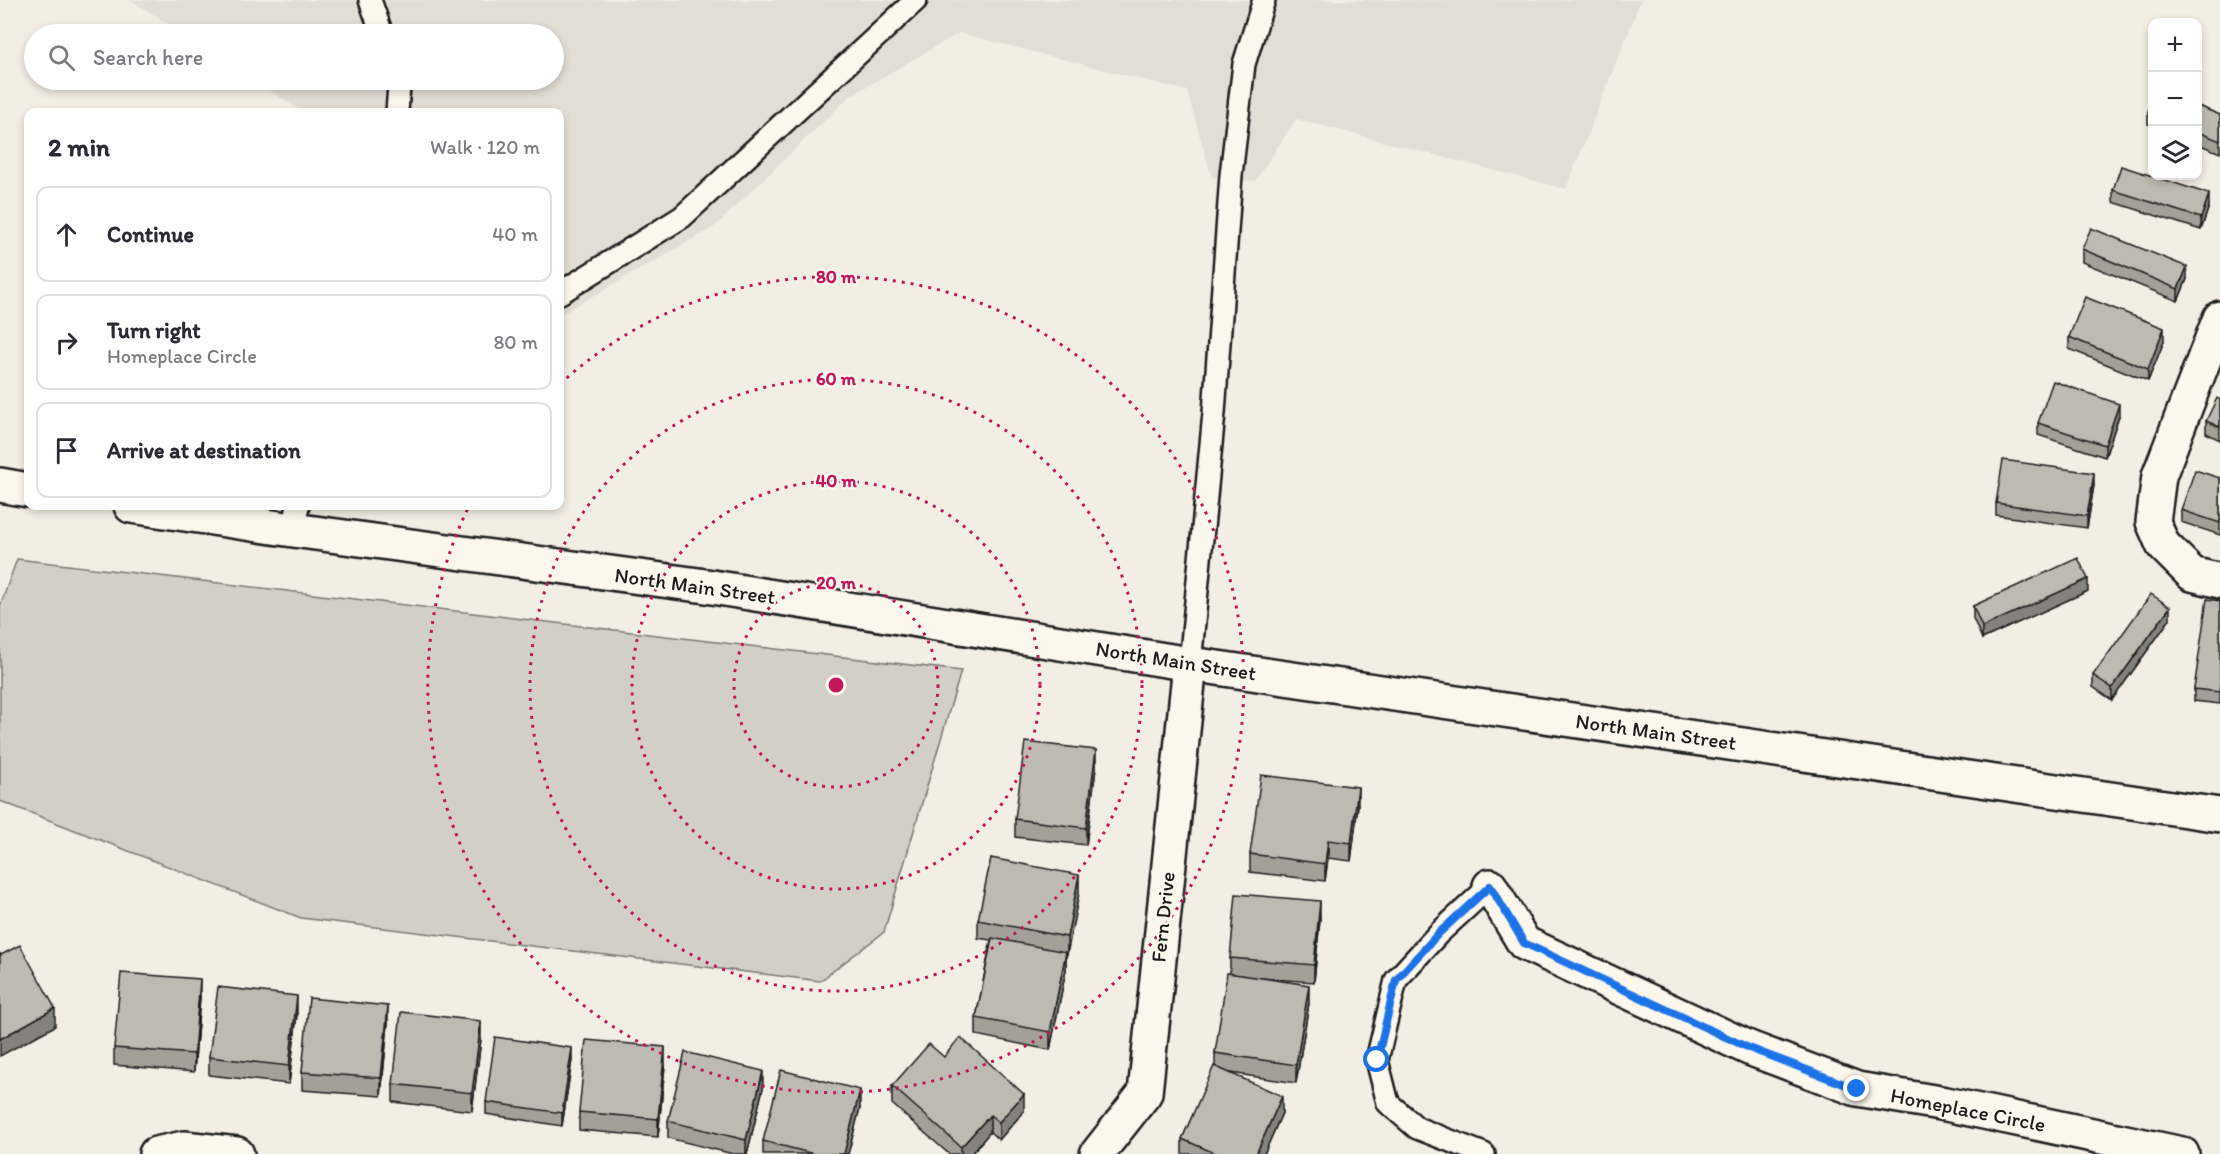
<!DOCTYPE html>
<html lang="en">
<head>
<meta charset="utf-8">
<style>
  :root { --surface:#fff; --page:#f2f2f3; --text:#2b2b33; --muted:#7c7c81; --line:#e1e1e2 }
  body { margin:0; font-family:Itim,sans-serif; background:var(--page); color:var(--text) }
  .controls { position:absolute; right:18px; top:18px; display:grid; overflow:hidden; border-radius:12px; box-shadow:0 3px 9px #0003 }
  .controls button { width:54px; height:54px; display:grid; place-items:center; padding:0; border:0; border-bottom:2px solid var(--line); background:var(--surface); color:var(--text); font:30px sans-serif }
  .stop { position:absolute; width:18px; height:18px; margin:-14px; border:4px solid #1a73e8; border-radius:50%; background:#fff }
  .stop.end { background:#1a73e8; border-color:#fff; box-shadow:0 2px 6px #0008 }
  .list { margin:0; padding:0; list-style:none }
  h2 { display:flex; justify-content:space-between; align-items:center; height:78px; margin:0; padding:0 24px; font-size:26px }
  h2 small { font-size:20px; font-weight:400; color:var(--muted) }
  .list li { display:grid; grid-template-columns:39px 1fr auto; gap:18px; align-items:center; box-sizing:border-box; height:96px; margin:0 12px 12px; padding:0 12px; border:2px solid var(--line); border-radius:12px }
  .list b { display:block; font-size:22px; white-space:nowrap }
  .list p { margin:0; font-size:20px; white-space:nowrap; color:var(--muted) }
  .list em { font-size:20px; font-style:normal; color:var(--muted) }
  .icon { flex:none; width:33px; height:33px; fill:none; stroke:currentColor; stroke-width:2; stroke-linecap:round; stroke-linejoin:round }
  .map { position:relative; flex:none; width:2220px; height:1154px; overflow:hidden }
  .search { position:absolute; background:var(--surface); box-shadow:0 3px 9px #0003; left:24px; top:24px; width:540px; height:66px; display:flex; align-items:center; gap:15px; box-sizing:border-box; padding:0 21px; border-radius:33px; color:var(--muted); font-size:22px }
  .panel { position:absolute; background:var(--surface); box-shadow:0 3px 9px #0003; left:24px; top:108px; width:540px; height:402px; border-radius:12px }
  .map>svg:first-child { display:block }
</style>
</head>
<body>
<div class="map">
<svg width="2220" height="1154" viewBox="0 0 2220 1154">
  <rect width="100%" height="100%" fill="#f2eee4"/>
  <filter id="ink" filterUnits="userSpaceOnUse"><feTurbulence type="fractalNoise" baseFrequency=".0167" numOctaves="2"/><feDisplacementMap in="SourceGraphic" scale="12" xChannelSelector="R" yChannelSelector="G"/><feConvolveMatrix kernelMatrix="1 2 1 2 8 2 1 2 1" color-interpolation-filters="sRGB"/></filter>
  <g filter="url(#ink)">
    <path fill="#e2ded5" d="M 131,0 L 1641,0 L 1566,189 L 1296,119 L 1255,181 L 1212,178 L 1187,91 L 959,33 L 850,96 L 714,227 L 560,315 L 560,112 L 303,112 L 253,80 L 554,80 L 554,34 L 184,34 Z"/>
    <path fill="#d2cfc6" stroke="#777671" stroke-width="1.5" d="M 17,559 L 961,671 L 884,932 L 820,981 L 301,918 L 0,801 L 0,606 Z"/>
    <g fill="none" stroke-linecap="round" stroke-linejoin="round">
      <defs>
        <g id="lane">
          <path d="M 370,0 L 382,34"/>
          <path d="M 397,112 L 399,86 L 397,80"/>
          <path d="M 560,293 L 682,217 L 916,0"/>
          <path d="M 293,530 L 298,506"/>
          <path d="M 1190,664 L 1214,413 L 1231,175 L 1244,64 L 1264,0"/>
          <path d="M 1484,1154 L 1417,1128 L 1388,1103 L 1377,1060 L 1396,980 L 1439,933 L 1490,886"/>
        </g>
        <g id="street">
          <path d="M 2220,318 L 2159,476 L 2153,522 L 2163,545 L 2192,574 L 2220,581"/>
          <path d="M 1490,886 L 1524,943 L 1749,1048 L 1857,1089 L 1946,1104 L 2182,1154"/>
          <path d="M 156,1154 L 184,1148 L 237,1154"/>
          <path d="M 1097,1154 L 1145,1093 L 1190,664"/>
        </g>
        <g id="primary">
          <path d="M 0,485 L 28,490"/>
          <path d="M 131,506 L 293,530 L 706,586 L 1190,664 L 2220,815"/>
        </g>
      </defs>
      <use href="#lane" stroke="#1c1c1c" stroke-width="26"/>
      <use href="#street" stroke="#1c1c1c" stroke-width="38"/>
      <use href="#primary" stroke="#1c1c1c" stroke-width="38"/>
      <use href="#lane" stroke="#fbf7ec" stroke-width="21"/>
      <use href="#street" stroke="#fbf7ec" stroke-width="33"/>
      <use href="#primary" stroke="#fbf7ec" stroke-width="33"/>
    </g>
    <g fill="#a3a098" stroke="#1c1c1c" stroke-width="1.5">
      <path d="M 2152,101 L 2152,126 L 2148,124 L 2148,112 Z"/>
      <path d="M 2198,106 L 2220,115 L 2220,153 L 2198,144 Z"/>
      <path d="M 2113,190 L 2209,206 L 2201,230 L 2113,202 Z"/>
      <path d="M 2082,249 L 2187,279 L 2178,301 L 2082,262 Z"/>
      <path d="M 2069,337 L 2164,341 L 2148,381 L 2069,349 Z"/>
      <path d="M 2220,400 L 2220,440 L 2206,433 L 2206,421 Z"/>
      <path d="M 2119,416 L 2105,457 L 2038,435 L 2038,423 Z"/>
      <path d="M 2220,478 L 2220,535 L 2181,522 L 2181,510 Z"/>
      <path d="M 2094,485 L 2087,528 L 1996,515 L 1996,503 Z"/>
      <path d="M 2088,591 L 1982,639 L 1973,618 L 1973,606 Z"/>
      <path d="M 2220,601 L 2220,704 L 2194,701 L 2194,689 Z"/>
      <path d="M 2170,619 L 2112,700 L 2093,687 L 2093,675 Z"/>
      <path d="M 1096,768 L 1086,845 L 1015,837 L 1015,819 Z"/>
      <path d="M 1358,805 L 1351,861 L 1328,858 L 1325,881 L 1250,872 L 1250,854 Z"/>
      <path d="M 1079,893 L 1066,955 L 1066,970 L 1050,1050 L 976,1035 L 976,1018 L 991,940 L 978,938 L 978,920 Z"/>
      <path d="M 1320,919 L 1314,982 L 1261,978 L 1309,1003 L 1296,1083 L 1231,1073 L 1282,1113 L 1264,1154 L 1182,1154 L 1182,1139 L 1215,1066 L 1215,1053 L 1230,973 L 1230,958 Z"/>
      <path d="M 200,997 L 194,1072 L 114,1065 L 114,1048 Z"/>
      <path d="M 297,1014 L 289,1084 L 209,1075 L 209,1057 Z"/>
      <path d="M 388,1023 L 381,1096 L 302,1090 L 302,1072 Z"/>
      <path d="M 481,1039 L 472,1111 L 393,1102 L 393,1084 Z"/>
      <path d="M 944,1057 L 1024,1111 L 999,1140 L 990,1132 L 971,1154 L 949,1154 L 892,1104 L 892,1086 Z"/>
      <path d="M 572,1060 L 562,1126 L 486,1114 L 486,1102 Z"/>
      <path d="M 665,1065 L 658,1137 L 579,1130 L 579,1112 Z"/>
      <path d="M 763,1088 L 747,1154 L 733,1154 L 668,1138 L 668,1121 Z"/>
      <path d="M 860,1108 L 848,1154 L 763,1154 L 763,1141 Z"/>
    </g>
    <g fill="#84827c" stroke="#1c1c1c" stroke-width="1.5">
      <path d="M 2209,194 L 2209,206 L 2201,230 L 2201,218 Z"/>
      <path d="M 2187,267 L 2187,279 L 2178,301 L 2178,289 Z"/>
      <path d="M 2164,328 L 2164,341 L 2148,381 L 2148,369 Z"/>
      <path d="M 2119,404 L 2119,416 L 2105,457 L 2105,445 Z"/>
      <path d="M 2094,473 L 2094,485 L 2087,528 L 2087,516 Z"/>
      <path d="M 2088,579 L 2088,591 L 1982,639 L 1982,627 Z"/>
      <path d="M 2170,607 L 2170,619 L 2112,700 L 2112,688 Z"/>
      <path d="M 1096,750 L 1096,768 L 1086,845 L 1086,828 Z"/>
      <path d="M 1358,787 L 1358,805 L 1351,861 L 1351,843 Z"/>
      <path d="M 1328,840 L 1328,858 L 1325,881 L 1325,864 Z"/>
      <path d="M 1079,875 L 1079,893 L 1067,955 L 1067,937 Z"/>
      <path d="M 1320,901 L 1320,919 L 1314,982 L 1314,965 Z"/>
      <path d="M 1066,952 L 1066,970 L 1050,1050 L 1050,1032 Z"/>
      <path d="M 200,979 L 200,997 L 194,1072 L 194,1054 Z"/>
      <path d="M 1309,985 L 1309,1003 L 1296,1083 L 1296,1065 Z"/>
      <path d="M 297,996 L 297,1014 L 289,1084 L 289,1066 Z"/>
      <path d="M 388,1006 L 388,1023 L 381,1096 L 381,1078 Z"/>
      <path d="M 55,1008 L 55,1026 L 0,1056 L 0,1039 Z"/>
      <path d="M 481,1021 L 481,1039 L 472,1111 L 472,1093 Z"/>
      <path d="M 665,1047 L 665,1065 L 658,1137 L 658,1119 Z"/>
      <path d="M 572,1048 L 572,1060 L 562,1126 L 562,1113 Z"/>
      <path d="M 763,1071 L 763,1088 L 747,1154 L 746,1154 L 746,1140 Z"/>
      <path d="M 860,1090 L 860,1108 L 848,1154 L 844,1154 Z"/>
      <path d="M 1024,1094 L 1024,1111 L 999,1140 L 999,1122 Z"/>
      <path d="M 1282,1096 L 1282,1113 L 1264,1154 L 1256,1154 Z"/>
      <path d="M 990,1115 L 990,1132 L 971,1154 L 961,1154 L 961,1147 Z"/>
    </g>
    <g fill="#bdbab1" stroke="#1c1c1c" stroke-width="1.5">
      <path d="M 2152,101 L 2152,114 L 2148,112 Z"/>
      <path d="M 2198,106 L 2220,115 L 2220,141 L 2198,132 Z"/>
      <path d="M 2121,166 L 2209,194 L 2201,218 L 2113,190 Z"/>
      <path d="M 2091,228 L 2187,267 L 2178,289 L 2082,249 Z"/>
      <path d="M 2085,297 L 2164,328 L 2148,369 L 2069,337 Z"/>
      <path d="M 2053,381 L 2119,404 L 2105,445 L 2038,423 Z"/>
      <path d="M 2217,398 L 2220,400 L 2220,427 L 2206,421 Z"/>
      <path d="M 2003,460 L 2094,473 L 2087,516 L 1996,503 Z"/>
      <path d="M 2195,470 L 2220,478 L 2220,523 L 2181,510 Z"/>
      <path d="M 2078,558 L 2088,579 L 1982,627 L 1973,606 Z"/>
      <path d="M 2151,594 L 2170,607 L 2112,688 L 2093,675 Z"/>
      <path d="M 2207,599 L 2220,601 L 2220,692 L 2194,689 Z"/>
      <path d="M 1025,742 L 1096,750 L 1086,828 L 1015,819 Z"/>
      <path d="M 1261,775 L 1358,787 L 1351,843 L 1328,840 L 1325,864 L 1250,854 Z"/>
      <path d="M 991,858 L 1079,875 L 1067,937 L 978,920 Z"/>
      <path d="M 1236,894 L 1320,901 L 1314,965 L 1230,958 Z"/>
      <path d="M 992,938 L 1066,952 L 1050,1032 L 976,1018 Z"/>
      <path d="M 20,945 L 55,1008 L 0,1039 L 0,953 L 1,955 Z"/>
      <path d="M 121,973 L 200,979 L 194,1054 L 114,1048 Z"/>
      <path d="M 1227,973 L 1309,985 L 1296,1065 L 1215,1053 Z"/>
      <path d="M 218,987 L 297,996 L 289,1066 L 209,1057 Z"/>
      <path d="M 309,998 L 388,1006 L 381,1078 L 302,1072 Z"/>
      <path d="M 401,1012 L 481,1021 L 472,1093 L 393,1084 Z"/>
      <path d="M 495,1037 L 572,1048 L 562,1113 L 486,1102 Z"/>
      <path d="M 960,1037 L 1024,1094 L 999,1122 L 990,1115 L 961,1147 L 892,1086 L 929,1044 L 944,1057 Z"/>
      <path d="M 586,1040 L 665,1047 L 658,1119 L 579,1112 Z"/>
      <path d="M 685,1052 L 763,1071 L 746,1140 L 668,1121 Z"/>
      <path d="M 1214,1066 L 1282,1096 L 1256,1154 L 1217,1154 L 1182,1139 Z"/>
      <path d="M 781,1070 L 860,1090 L 844,1154 L 814,1154 L 763,1141 Z"/>
    </g>
  </g>
  <g fill="none" stroke-linecap="round" stroke-linejoin="round" filter="url(#ink)">
    <path stroke="#1a73e8" stroke-width="8" d="M 1377,1060 L 1396,980 L 1439,933 L 1490,886 L 1524,943 L 1749,1048 L 1857,1089"/>
  </g>
  <g fill="none" stroke="#c2185b" stroke-width="3" stroke-dasharray="3 6">
    <circle cx="836" cy="685" r="102"/>
    <circle cx="836" cy="685" r="204"/>
    <circle cx="836" cy="685" r="306"/>
    <path d="M560 384A408 408 0 1 1 469 506"/>
  </g>
  <g text-anchor="middle" stroke-width="4.5" stroke-linejoin="round" paint-order="stroke">
    <g font-size="21" fill="#1c1c1c" stroke="#fbf7ec">
      <text transform="translate(695 586) rotate(8)" y="7">North Main Street</text>
      <text transform="translate(1176 661) rotate(9)" y="7">North Main Street</text>
      <text transform="translate(1656 732) rotate(8)" y="7">North Main Street</text>
      <text transform="translate(1163 917) rotate(-84)" y="7">Fern Drive</text>
      <text transform="translate(1968 1110) rotate(11)" y="7">Homeplace Circle</text>
    </g>
  </g>
  <circle cx="836" cy="685" r="9" fill="#c2185b" stroke="#fbf7ec" stroke-width="3"/>
  <g font-size="18" text-anchor="middle" font-weight="bold" fill="#c2185b" stroke="#fbf7ec" stroke-width="4.5" stroke-linejoin="round" paint-order="stroke">
    <text x="836" y="283">80 m</text>
    <text x="836" y="385">60 m</text>
    <text x="836" y="487">40 m</text>
    <text x="836" y="589">20 m</text>
  </g>
</svg>
<div class="controls">
<button>+</button>
<button>−</button>
<button><svg class="icon" aria-label="layers" viewBox="0 0 24 24"><path d="M12 4l9 5-9 5-9-5zM3 14l9 5 9-5"/></svg></button>
</div>
<div class="stop" style="left:1377px;top:1060px"></div>
<div class="stop end" style="left:1857px;top:1089px"></div>
<div class="search"><svg class="icon" aria-label="search" viewBox="0 0 24 24"><circle cx="10" cy="10" r="6"/><path d="M15 15l6 6"/></svg>Search here</div>
<section class="panel">
<h2>2 min<small>Walk · 120 m</small></h2>
<ul class="list">
<li><svg class="icon" aria-label="ahead" viewBox="0 0 24 24"><path d="M12 20V5M6 11l6-6 6 6"/></svg><div><b>Continue</b></div><em>40 m</em></li>
<li><svg class="icon" aria-label="right" viewBox="0 0 24 24"><path d="M7 20v-9h11M14 6l5 5-5 5"/></svg><div><b>Turn right</b><p>Homeplace Circle</p></div><em>80 m</em></li>
<li><svg class="icon" aria-label="arrive" viewBox="0 0 24 24"><path d="M6 21V4h12l-3 4 3 4H6"/></svg><div><b>Arrive at destination</b></div></li>
</ul>
</section>
</div>
</body>
</html>
